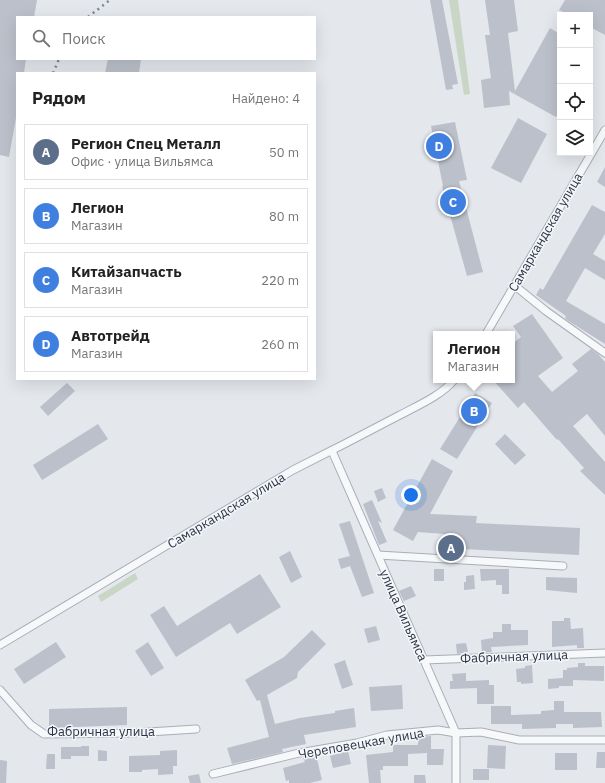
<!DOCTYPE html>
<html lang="ru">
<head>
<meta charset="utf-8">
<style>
  :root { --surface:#fff; --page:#f2f2f2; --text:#222; --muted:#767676; --line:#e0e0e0; --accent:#d1495b }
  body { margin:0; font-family:"IBM Plex Sans",sans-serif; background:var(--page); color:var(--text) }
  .controls { position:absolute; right:12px; top:12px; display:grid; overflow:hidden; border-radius:0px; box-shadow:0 4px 16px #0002 }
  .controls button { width:36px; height:36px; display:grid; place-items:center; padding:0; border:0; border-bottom:1px solid var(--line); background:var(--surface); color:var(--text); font:20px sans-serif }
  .you { position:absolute; left:411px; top:495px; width:14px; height:14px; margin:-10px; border:3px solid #fff; border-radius:50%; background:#1a73e8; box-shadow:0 0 0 6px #1a73e833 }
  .badge { display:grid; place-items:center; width:26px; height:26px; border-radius:50%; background:var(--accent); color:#fff; font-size:13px; font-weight:700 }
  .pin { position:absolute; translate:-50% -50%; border:2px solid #fff; box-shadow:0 1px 4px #0006 }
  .popup { position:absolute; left:433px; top:331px; width:82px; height:52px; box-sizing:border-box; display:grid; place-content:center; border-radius:0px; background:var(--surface); filter:drop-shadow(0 1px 3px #0005); font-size:13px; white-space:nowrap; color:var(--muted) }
  .popup b { font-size:15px; color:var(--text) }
  .popup::after { content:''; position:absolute; left:50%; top:100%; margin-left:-8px; border:8px solid transparent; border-top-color:var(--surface) }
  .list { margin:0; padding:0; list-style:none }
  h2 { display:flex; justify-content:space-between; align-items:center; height:52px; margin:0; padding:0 16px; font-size:17px }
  h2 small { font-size:13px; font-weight:400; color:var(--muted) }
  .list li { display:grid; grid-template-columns:26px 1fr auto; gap:12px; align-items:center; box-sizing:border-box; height:56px; margin:0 8px 8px; padding:0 8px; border:1px solid var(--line); border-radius:0px }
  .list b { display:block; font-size:15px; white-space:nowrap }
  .list p { margin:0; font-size:13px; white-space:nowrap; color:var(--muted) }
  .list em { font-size:13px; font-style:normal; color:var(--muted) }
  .icon { flex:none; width:22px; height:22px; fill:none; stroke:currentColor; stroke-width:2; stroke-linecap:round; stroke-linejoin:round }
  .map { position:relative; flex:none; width:605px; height:783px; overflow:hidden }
  .search { position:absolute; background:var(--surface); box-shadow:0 4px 16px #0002; left:16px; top:16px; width:300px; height:44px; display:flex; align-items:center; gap:10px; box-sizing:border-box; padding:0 14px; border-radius:0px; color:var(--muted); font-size:15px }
  .panel { position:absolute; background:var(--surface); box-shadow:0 4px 16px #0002; left:16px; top:72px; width:300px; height:308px; border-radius:0px }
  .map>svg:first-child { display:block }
</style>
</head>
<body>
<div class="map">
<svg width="605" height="783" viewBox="0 0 605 783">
  <rect width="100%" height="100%" fill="#e4e7ec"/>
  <g fill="#c9d6c5">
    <path d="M 449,0 L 458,0 L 470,94 L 464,95 Z"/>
    <path d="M 135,573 L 138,579 L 101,602 L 98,596 Z"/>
  </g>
  <g fill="#bbc0ca">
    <path d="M 0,0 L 37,0 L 34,17 L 17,17 L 17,59 L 26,59 L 24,73 L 17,73 L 17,112 L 9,157 L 0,155 Z"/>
    <path d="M 430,0 L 442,0 L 458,84 L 452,85 L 453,89 L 446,90 Z"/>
    <path d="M 485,0 L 514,0 L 518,31 L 508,33 L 515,91 L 550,28 L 560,34 L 560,111 L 556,117 L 509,91 L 510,105 L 484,108 L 481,80 L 491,78 L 485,35 L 490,35 Z"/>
    <path d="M 565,0 L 605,0 L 605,35 L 590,27 L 590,15 L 569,15 L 559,10 Z"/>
    <path d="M 108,59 L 141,59 L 139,73 L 105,73 Z"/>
    <path d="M 518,118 L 547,134 L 521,183 L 491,168 Z"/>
    <path d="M 455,122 L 467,180 L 459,181 L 483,272 L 467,276 L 442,186 L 443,186 L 431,126 Z"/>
    <path d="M 605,167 L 605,187 L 597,182 Z"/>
    <path d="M 592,205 L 605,212 L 605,234 L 593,254 L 605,261 L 605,280 L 585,268 L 566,301 L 605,324 L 605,344 L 567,320 L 565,318 L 566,316 L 536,295 L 540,288 L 543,290 Z"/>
    <path d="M 532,314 L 563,358 L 538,376 L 552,392 L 578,371 L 572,364 L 591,349 L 598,354 L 605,362 L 605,436 L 587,414 L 573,426 L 605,462 L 605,495 L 580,471 L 584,468 L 558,439 L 557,440 L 524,402 L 518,408 L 493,380 L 512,380 L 512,344 L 521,337 L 513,326 Z"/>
    <path d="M 67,383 L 75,391 L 48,416 L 40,407 Z"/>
    <path d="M 475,393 L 492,403 L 457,459 L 440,449 Z"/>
    <path d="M 98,424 L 108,439 L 42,480 L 33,465 Z"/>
    <path d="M 505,434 L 526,455 L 515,465 L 495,444 Z"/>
    <path d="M 432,459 L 453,471 L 430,514 L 477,516 L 476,523 L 580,528 L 579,555 L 443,548 L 444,534 L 418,532 L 413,541 L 393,530 Z"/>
    <path d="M 382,488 L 386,498 L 378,502 L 374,491 Z"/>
    <path d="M 372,500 L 382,523 L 378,521 L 387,542 L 379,545 L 363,504 Z"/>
    <path d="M 350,521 L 374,593 L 362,597 L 350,566 L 341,569 L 338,559 L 350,556 L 339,524 Z"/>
    <path d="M 290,551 L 302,577 L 291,583 L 279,557 Z"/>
    <rect x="434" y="569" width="10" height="12"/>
    <path d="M 480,569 L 509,569 L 509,594 L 502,594 L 502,585 L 496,585 L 496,580 L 481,581 Z"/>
    <path d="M 260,574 L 281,607 L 237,634 L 230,623 L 176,657 L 150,615 L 164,606 L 177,626 Z"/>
    <path d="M 474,575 L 475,589 L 464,590 L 464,582 L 466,582 L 466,576 Z"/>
    <path d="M 546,577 L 577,578 L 577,593 L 546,590 Z"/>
    <path d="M 411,586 L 416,596 L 404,601 L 399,591 Z"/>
    <path d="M 564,618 L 570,618 L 571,629 L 583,628 L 584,648 L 577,648 L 577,645 L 552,647 L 552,621 L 564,621 Z"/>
    <path d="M 502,624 L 511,624 L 511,630 L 528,630 L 528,645 L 491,647 L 492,652 L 482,653 L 481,640 L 493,638 L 493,632 L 502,632 Z"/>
    <path d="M 376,626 L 380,640 L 368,643 L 364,629 Z"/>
    <path d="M 312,630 L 326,644 L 298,672 L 297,678 L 267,695 L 275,724 L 300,718 L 335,713 L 335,711 L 354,708 L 356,727 L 304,735 L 306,744 L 282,749 L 283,752 L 232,764 L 227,748 L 269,737 L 260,700 L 257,701 L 245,680 L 284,657 Z"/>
    <path d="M 56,642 L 66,657 L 24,684 L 14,669 Z"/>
    <path d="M 148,642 L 164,668 L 151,676 L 135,651 Z"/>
    <path d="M 466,643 L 468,652 L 457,654 L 456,644 Z"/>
    <path d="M 345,660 L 353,685 L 342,689 L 334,664 Z"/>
    <path d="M 578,663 L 585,663 L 585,666 L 604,666 L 604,681 L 573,680 L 573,686 L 559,686 L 559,688 L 548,689 L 548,679 L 563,678 L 563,670 L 567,670 L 567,668 L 578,667 Z"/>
    <path d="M 532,665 L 533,683 L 521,684 L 521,682 L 517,682 L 516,669 L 525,668 L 525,666 Z"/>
    <path d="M 466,673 L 466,681 L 489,680 L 489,685 L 494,685 L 494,704 L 477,704 L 477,688 L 450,689 L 450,681 L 453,681 L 452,674 Z"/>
    <path d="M 402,685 L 403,709 L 371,711 L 369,687 Z"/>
    <path d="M 554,701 L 564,701 L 564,712 L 601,712 L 602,727 L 573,728 L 573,724 L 556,724 L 556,728 L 522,729 L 522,724 L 491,724 L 491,706 L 511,706 L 511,715 L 541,714 L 541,711 L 554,710 Z"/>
    <path d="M 127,707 L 127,725 L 49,728 L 49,709 Z"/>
    <path d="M 431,736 L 431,749 L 444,749 L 443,765 L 427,765 L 427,753 L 408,754 L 408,766 L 383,766 L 383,770 L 380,770 L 381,783 L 369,783 L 366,755 L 393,752 L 393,745 L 418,745 L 418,737 Z"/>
    <path d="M 488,745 L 506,746 L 505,769 L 487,768 Z"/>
    <path d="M 81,746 L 89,746 L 89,756 L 71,756 L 71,759 L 61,759 L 61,747 L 81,747 Z"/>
    <path d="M 98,750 L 107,751 L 107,761 L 98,761 Z"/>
    <path d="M 177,750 L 177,766 L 173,766 L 173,774 L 158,775 L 158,769 L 142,770 L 142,772 L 129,772 L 129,756 L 160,755 L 160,751 Z"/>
    <path d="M 348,751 L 351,764 L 333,768 L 330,756 Z"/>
    <path d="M 597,752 L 605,752 L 605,768 L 596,768 Z"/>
    <rect x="555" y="753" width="22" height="17"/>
    <path d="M 47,754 L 55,754 L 55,769 L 46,769 Z"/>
    <path d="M 316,755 L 322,780 L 310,783 L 289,783 L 289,780 L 286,781 L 283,768 L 305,762 L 303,758 Z"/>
    <path d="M 0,760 L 7,761 L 6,783 L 0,783 Z"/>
    <rect x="473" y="769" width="16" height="11"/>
    <path d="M 199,774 L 201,783 L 190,783 L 188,776 Z"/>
    <path d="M 414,775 L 425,775 L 426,783 L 414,783 Z"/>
  </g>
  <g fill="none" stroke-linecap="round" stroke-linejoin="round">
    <defs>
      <g id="minor">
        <path d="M 514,285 L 546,311 L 605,353"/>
        <path d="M 486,334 L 605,130"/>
        <path d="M 332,451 L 456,733 L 456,783"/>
        <path d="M 378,555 L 563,566"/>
        <path d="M 0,645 L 293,470 C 329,452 364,434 400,415 C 417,406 442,395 454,380"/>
        <path d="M 424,660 L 605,653"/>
        <path d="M 0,690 L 31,725 L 44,734 L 133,733 L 196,729"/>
        <path d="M 213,774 L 299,753 L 357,743 L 387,735 L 438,730 L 456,733 L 481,732 L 519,740 L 605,740"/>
      </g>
    </defs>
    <use href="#minor" stroke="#a9aeb7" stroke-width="9"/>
    <use href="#minor" stroke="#f7f8fa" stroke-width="7"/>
    <g stroke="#7d8696" stroke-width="2.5" stroke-dasharray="2 4" stroke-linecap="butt">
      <path d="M 88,17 L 110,0"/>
      <path d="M 53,73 L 59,59"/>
    </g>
  </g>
  <g text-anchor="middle" stroke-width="3" stroke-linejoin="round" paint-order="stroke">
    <g font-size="13" fill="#2b3445" stroke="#f4f6f9">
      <text transform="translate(545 232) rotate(-60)" y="5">Самаркандская улица</text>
      <text transform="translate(226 510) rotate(-31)" y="5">Самаркандская улица</text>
      <text transform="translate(404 615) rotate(66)" y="5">улица Вильямса</text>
      <text transform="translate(514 656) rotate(-2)" y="5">Фабричная улица</text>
      <text x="101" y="736">Фабричная улица</text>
      <text transform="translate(361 743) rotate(-10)" y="5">Череповецкая улица</text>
    </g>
  </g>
</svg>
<div class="controls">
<button>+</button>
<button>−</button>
<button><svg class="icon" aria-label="locate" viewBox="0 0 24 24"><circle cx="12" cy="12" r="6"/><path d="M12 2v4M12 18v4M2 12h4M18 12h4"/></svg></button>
<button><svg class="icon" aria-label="layers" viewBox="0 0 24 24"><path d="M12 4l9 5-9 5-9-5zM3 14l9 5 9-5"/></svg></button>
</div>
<div class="you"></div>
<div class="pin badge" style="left:451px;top:548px;background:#5c6f8a">A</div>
<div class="pin badge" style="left:474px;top:411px;background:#3f7fe0">B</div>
<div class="popup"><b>Легион</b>Магазин</div>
<div class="pin badge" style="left:453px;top:202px;background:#3f7fe0">C</div>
<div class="pin badge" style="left:439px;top:146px;background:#3f7fe0">D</div>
<div class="search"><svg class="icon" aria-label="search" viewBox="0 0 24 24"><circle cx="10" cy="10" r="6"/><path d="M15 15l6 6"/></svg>Поиск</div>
<section class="panel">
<h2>Рядом<small>Найдено: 4</small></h2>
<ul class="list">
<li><span class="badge" style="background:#5c6f8a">A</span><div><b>Регион Спец Металл</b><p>Офис · улица Вильямса</p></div><em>50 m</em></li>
<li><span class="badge" style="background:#3f7fe0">B</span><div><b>Легион</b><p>Магазин</p></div><em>80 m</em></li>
<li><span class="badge" style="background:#3f7fe0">C</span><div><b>Китайзапчасть</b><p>Магазин</p></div><em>220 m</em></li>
<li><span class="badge" style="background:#3f7fe0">D</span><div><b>Автотрейд</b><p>Магазин</p></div><em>260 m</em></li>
</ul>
</section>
</div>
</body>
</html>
